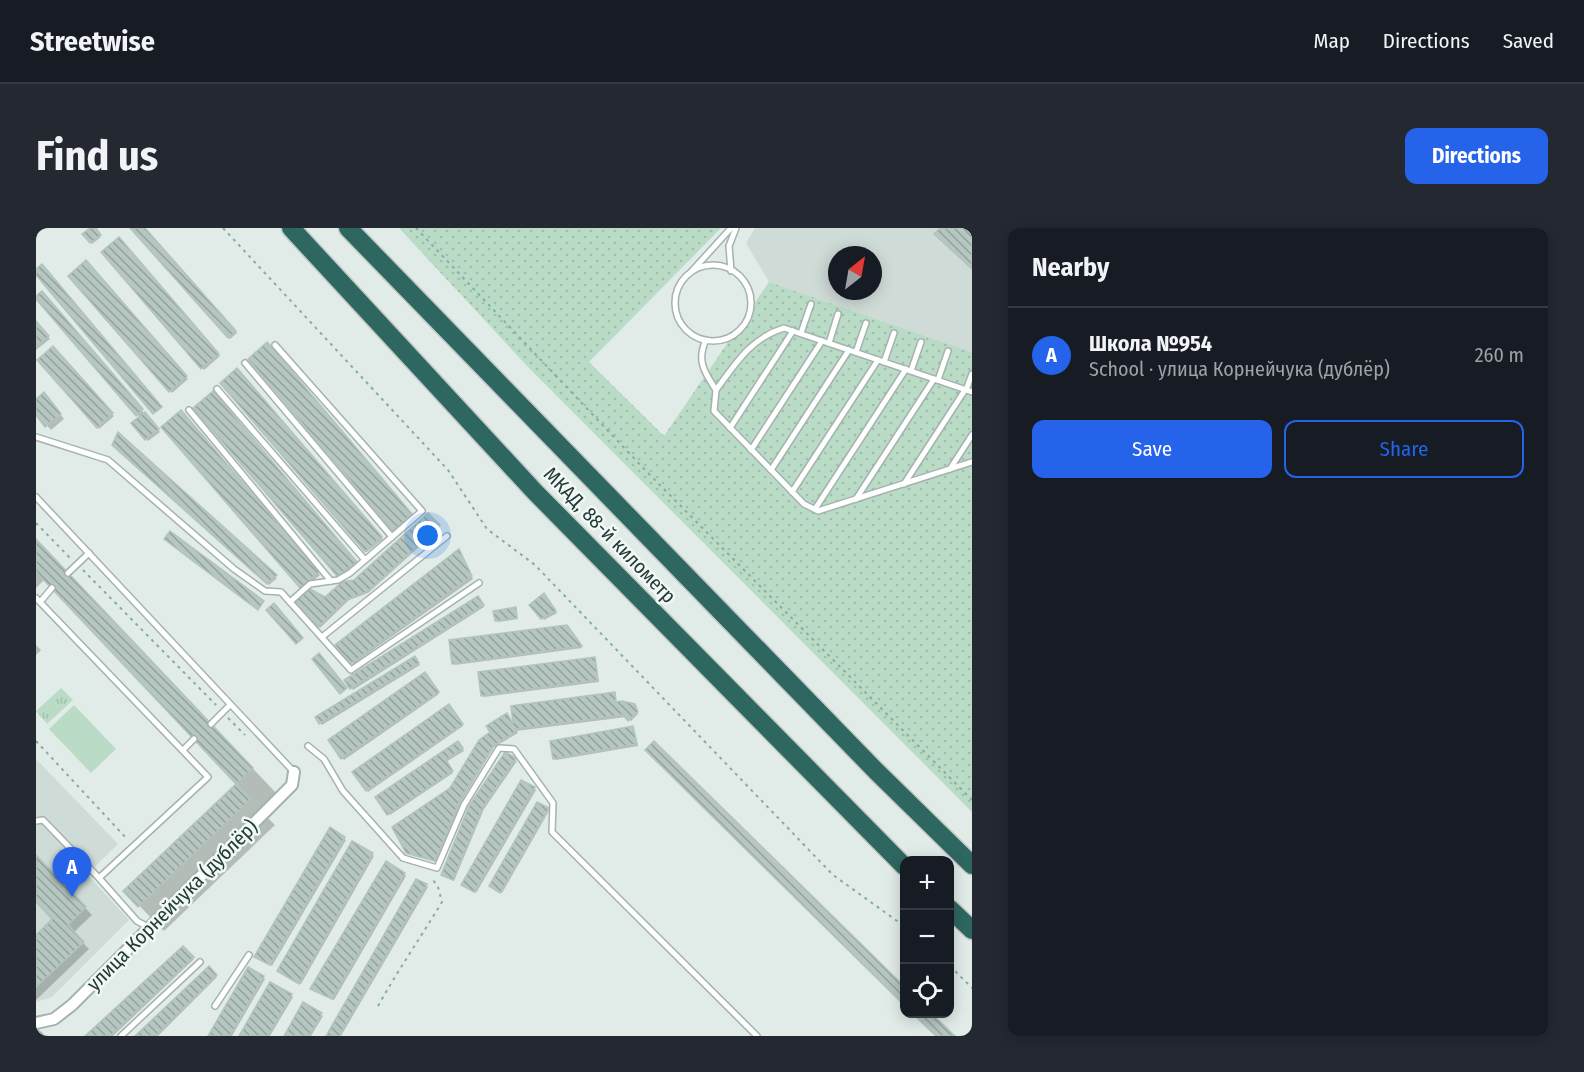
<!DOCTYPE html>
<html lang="en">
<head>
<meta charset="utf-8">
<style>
  :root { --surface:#171b24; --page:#242831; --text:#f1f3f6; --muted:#9ea1a6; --line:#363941; --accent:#2563eb }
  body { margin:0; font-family:"Fira Sans Condensed",sans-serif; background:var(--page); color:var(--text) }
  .controls { position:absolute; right:18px; bottom:18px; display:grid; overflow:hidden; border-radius:12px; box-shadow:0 3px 15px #0003 }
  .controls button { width:54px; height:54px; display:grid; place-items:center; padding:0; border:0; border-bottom:2px solid var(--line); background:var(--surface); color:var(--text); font:30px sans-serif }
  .compass { position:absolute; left:792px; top:18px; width:54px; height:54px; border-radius:50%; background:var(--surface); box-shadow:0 3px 15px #0003; rotate:31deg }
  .you { position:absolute; left:392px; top:308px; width:21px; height:21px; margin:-15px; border:4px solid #fff; border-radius:50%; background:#1a73e8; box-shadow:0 0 0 9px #1a73e833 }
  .badge { display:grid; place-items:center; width:39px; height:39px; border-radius:50%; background:var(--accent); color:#fff; font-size:20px; font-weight:700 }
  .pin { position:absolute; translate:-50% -50px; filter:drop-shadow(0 2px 3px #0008) }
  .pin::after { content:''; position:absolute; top:32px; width:21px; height:18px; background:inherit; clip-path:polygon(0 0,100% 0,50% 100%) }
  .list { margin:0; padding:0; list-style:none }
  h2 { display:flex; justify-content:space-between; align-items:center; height:78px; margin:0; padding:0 24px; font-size:26px }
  h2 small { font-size:20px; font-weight:400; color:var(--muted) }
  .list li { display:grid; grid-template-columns:39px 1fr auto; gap:18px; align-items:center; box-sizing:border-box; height:96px; padding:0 24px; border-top:2px solid var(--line) }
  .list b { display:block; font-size:22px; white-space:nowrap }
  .list p { margin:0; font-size:20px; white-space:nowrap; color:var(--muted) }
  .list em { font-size:20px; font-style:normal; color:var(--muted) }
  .actions { display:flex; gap:12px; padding:18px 24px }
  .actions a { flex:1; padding:14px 0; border:2px solid var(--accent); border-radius:12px; text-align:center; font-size:21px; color:var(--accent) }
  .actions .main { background:var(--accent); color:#fff }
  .icon { flex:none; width:33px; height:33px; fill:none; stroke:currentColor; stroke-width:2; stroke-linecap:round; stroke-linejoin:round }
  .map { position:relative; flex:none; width:936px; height:808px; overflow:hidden; border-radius:12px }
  header { display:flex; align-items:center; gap:36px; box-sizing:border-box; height:84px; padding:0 30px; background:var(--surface); border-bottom:2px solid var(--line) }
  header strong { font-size:28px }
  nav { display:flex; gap:33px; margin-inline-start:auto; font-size:21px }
  .intro { display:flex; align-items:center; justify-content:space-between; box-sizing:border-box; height:144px; padding:0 36px }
  h1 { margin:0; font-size:42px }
  .button { padding:15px 27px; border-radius:12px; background:var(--accent); color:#fff; font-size:21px; font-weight:700 }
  main { display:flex; gap:36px; padding:0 36px }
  aside { flex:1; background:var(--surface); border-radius:12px; box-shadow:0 3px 15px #0003 }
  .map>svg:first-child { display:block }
</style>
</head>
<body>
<header>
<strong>Streetwise</strong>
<nav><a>Map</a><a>Directions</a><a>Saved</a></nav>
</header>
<div class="intro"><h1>Find us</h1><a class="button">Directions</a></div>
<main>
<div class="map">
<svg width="936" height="808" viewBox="0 0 936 808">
  <defs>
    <pattern id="grass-dots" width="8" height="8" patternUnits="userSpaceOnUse" patternTransform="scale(1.5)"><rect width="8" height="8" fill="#badcc7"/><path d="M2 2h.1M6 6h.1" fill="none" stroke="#a0beac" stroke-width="1.8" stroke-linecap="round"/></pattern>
    <pattern id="park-tufts" width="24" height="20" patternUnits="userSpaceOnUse" patternTransform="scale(1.5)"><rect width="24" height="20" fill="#badcc7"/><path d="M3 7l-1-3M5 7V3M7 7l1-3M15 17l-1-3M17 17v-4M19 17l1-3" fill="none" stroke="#a0beac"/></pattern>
    <pattern id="building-back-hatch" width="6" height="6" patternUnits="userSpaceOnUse" patternTransform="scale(1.5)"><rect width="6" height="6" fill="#b6c6c1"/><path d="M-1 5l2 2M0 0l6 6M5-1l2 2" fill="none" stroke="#94a29e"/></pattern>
  </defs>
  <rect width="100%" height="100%" fill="#e1ebe7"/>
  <g fill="#cfdbd7" fill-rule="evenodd">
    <path d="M 719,0 L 936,0 L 936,124 L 733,54 L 710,15 ZM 801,27 L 837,27 L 837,63 L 801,63 Z"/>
    <path d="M 0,531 L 82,616 L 51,646 L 93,692 L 16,769 L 0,774 Z"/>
  </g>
  <path fill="url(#grass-dots)" d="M 363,0 L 685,0 L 553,134 L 628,208 L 733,54 L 936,124 L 936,584 L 492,139 Z"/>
  <path fill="url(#park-tufts)" d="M 25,460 L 37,472 L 11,496 L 0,483 Z"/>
  <path fill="#badcc7" d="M 38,477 L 80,521 L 55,545 L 13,501 Z"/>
  <g fill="#0003">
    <path d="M 57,0 L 65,9 L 56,16 L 49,6 Z"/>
    <path d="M 96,0 L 108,0 L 201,105 L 194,111 Z"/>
    <path d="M 82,11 L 184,128 L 168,142 L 67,24 Z"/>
    <path d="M 50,34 L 152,151 L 136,165 L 34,48 Z"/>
    <path d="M 6,65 L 124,204 L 112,213 L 98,196 L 104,190 Z"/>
    <path d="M 0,95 L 14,111 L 0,122 Z"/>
    <path d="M 231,116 L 377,289 L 360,303 L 214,131 Z"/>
    <path d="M 17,120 L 78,188 L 63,201 L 3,132 Z"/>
    <path d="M 201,143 L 347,311 L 331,324 L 186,156 Z"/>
    <path d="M 177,165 L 321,336 L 304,348 L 159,181 Z"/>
    <path d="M 12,171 L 28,191 L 15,202 L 0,185 L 0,173 Z"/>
    <path d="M 145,184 L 284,347 L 267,361 L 127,199 Z"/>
    <path d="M 83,207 L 241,350 L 233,357 L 78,216 Z"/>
    <path d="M 392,287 L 404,300 L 332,365 L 313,372 L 284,400 L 261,374 L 290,371 L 319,353 Z"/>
    <path d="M 0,313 L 241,566 L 224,582 L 239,597 L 128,703 L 89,663 L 202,556 L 9,351 L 0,360 Z"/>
    <path d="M 424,325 L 437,351 L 317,436 L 301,417 Z"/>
    <path d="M 510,368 L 521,385 L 508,392 L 495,377 Z"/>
    <path d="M 443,371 L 448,379 L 317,462 L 316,460 L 311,452 Z"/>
    <path d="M 479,381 L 482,391 L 462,394 L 460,392 Z"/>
    <path d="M 530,399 L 546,420 L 419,437 L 417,435 Z"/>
    <path d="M 0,417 L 5,422 L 0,427 Z"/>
    <path d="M 380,431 L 384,437 L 286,497 L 284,495 L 281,490 Z"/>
    <path d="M 559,431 L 563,454 L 448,469 L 446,467 Z"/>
    <path d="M 390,448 L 403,466 L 308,532 L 306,530 L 294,512 Z"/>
    <path d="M 578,466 L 581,475 L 600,480 L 602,486 L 595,493 L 590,489 L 480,503 L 482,505 L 458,519 L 425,574 L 401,633 L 372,625 L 415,561 L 444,513 Z"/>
    <path d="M 415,480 L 427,498 L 332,564 L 331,562 Z"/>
    <path d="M 597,499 L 602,518 L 520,532 L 518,531 Z"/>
    <path d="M 424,516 L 428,523 L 410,534 L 417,545 L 354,587 L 352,586 Z"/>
    <path d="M 469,526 L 481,533 L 448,581 L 418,653 L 408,648 Z"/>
    <path d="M 498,560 L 500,562 L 440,665 L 429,658 Z"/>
    <path d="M 512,582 L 513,583 L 466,665 L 456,660 Z"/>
    <path d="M 294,601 L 310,612 L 236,738 L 222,730 Z"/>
    <path d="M 336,626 L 338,628 L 265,756 L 245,745 Z"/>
    <path d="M 0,629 L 56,687 L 37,705 L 53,721 L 0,772 L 0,709 L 19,691 L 0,672 Z"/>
    <path d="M 368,646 L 370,648 L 298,772 L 278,763 L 276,761 Z"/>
    <path d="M 390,657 L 392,659 L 305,808 L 292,808 Z"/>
    <path d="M 147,720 L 158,731 L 77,808 L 51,808 Z"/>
    <path d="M 173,740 L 181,749 L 122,808 L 101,808 Z"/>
    <path d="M 227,749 L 229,751 L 196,808 L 174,808 Z"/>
    <path d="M 255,767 L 257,769 L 234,808 L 205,808 Z"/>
    <path d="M 268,776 L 287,788 L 275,808 L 250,808 Z"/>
  </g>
  <g fill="url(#building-back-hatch)" stroke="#b3c4bf" stroke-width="1.5">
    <path d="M 54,0 L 60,0 L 65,7 L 54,15 L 46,6 Z"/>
    <path d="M 94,0 L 109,0 L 200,103 L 192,110 Z"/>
    <path d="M 904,0 L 936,0 L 936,41 L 898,6 Z"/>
    <path d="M 83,9 L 183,126 L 165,141 L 65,24 Z"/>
    <path d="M 50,32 L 151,148 L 133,164 L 32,48 Z"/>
    <path d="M 6,36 L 126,179 L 117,186 L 0,47 L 0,41 Z"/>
    <path d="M 6,63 L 107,181 L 100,188 L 0,71 L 0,68 Z"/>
    <path d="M 0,93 L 13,108 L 0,119 Z"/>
    <path d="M 231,114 L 376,286 L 357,303 L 212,131 Z"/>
    <path d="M 17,118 L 77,185 L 61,200 L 1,132 Z"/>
    <path d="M 201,140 L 346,309 L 329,324 L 184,155 Z"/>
    <path d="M 177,163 L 321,334 L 301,348 L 157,180 Z"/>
    <path d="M 8,164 L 25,186 L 9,199 L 0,187 L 0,171 Z"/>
    <path d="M 145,182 L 283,344 L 264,360 L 125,199 Z"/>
    <path d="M 109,184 L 123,201 L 109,212 L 95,195 Z"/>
    <path d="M 82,204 L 241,347 L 231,356 L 76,217 Z"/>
    <path d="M 392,285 L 404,297 L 331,364 L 311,371 L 282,399 L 259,374 L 274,361 L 289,369 L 306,354 L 318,352 Z"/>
    <path d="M 134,303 L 228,373 L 222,382 L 128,311 Z"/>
    <path d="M 0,311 L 217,540 L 200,556 L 0,344 Z"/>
    <path d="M 423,321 L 436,348 L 314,436 L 299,417 Z"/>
    <path d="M 508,365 L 520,383 L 505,391 L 493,377 Z"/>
    <path d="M 442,368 L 448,377 L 314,461 L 308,452 Z"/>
    <path d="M 238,375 L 267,410 L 260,416 L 230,382 Z"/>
    <path d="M 480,379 L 481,390 L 459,393 L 457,383 Z"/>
    <path d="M 531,397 L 546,418 L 416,436 L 413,412 Z"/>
    <path d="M 283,425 L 311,460 L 304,466 L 276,431 Z"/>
    <path d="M 379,428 L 383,435 L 283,496 L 279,489 Z"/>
    <path d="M 559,429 L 562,452 L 445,468 L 442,444 Z"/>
    <path d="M 389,444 L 403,464 L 305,531 L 292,512 Z"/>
    <path d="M 579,464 L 580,474 L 586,473 L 599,476 L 602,484 L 592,493 L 587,487 L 480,501 L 481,503 L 457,518 L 424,572 L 399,633 L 370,625 L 356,599 L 414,560 L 443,512 L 454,504 L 450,498 L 471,485 L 477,496 L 475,478 Z"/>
    <path d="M 413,476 L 427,496 L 330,563 L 316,544 Z"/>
    <path d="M 597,498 L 601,516 L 517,531 L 514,513 Z"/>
    <path d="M 422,513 L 427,520 L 410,532 L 417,543 L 351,587 L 339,569 Z"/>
    <path d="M 618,513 L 868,758 L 868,777 L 609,522 Z"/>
    <path d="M 469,524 L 480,530 L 447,579 L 417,652 L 405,647 L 433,578 Z"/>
    <path d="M 485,552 L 499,559 L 438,664 L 425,657 Z"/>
    <path d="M 200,556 L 215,571 L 102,679 L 87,663 Z"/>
    <path d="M 501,574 L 513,580 L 464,665 L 453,658 Z"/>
    <path d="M 294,599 L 309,609 L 234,737 L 218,729 Z"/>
    <path d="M 316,613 L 337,625 L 263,756 L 241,743 Z"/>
    <path d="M 0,627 L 50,679 L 32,697 L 48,714 L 0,759 L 0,707 L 16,691 L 0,674 Z"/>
    <path d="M 350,633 L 369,645 L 296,771 L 274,761 Z"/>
    <path d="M 380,651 L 391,656 L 303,808 L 290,808 Z"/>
    <path d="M 147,718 L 158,729 L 74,808 L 49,808 Z"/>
    <path d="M 173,738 L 181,747 L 119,808 L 99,808 Z"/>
    <path d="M 212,739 L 228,748 L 194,808 L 172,808 Z"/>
    <path d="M 234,754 L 256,766 L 232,808 L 203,808 Z"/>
    <path d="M 267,774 L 286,785 L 273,808 L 248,808 Z"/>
    <path d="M 877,786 L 896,786 L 919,808 L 900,808 Z"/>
  </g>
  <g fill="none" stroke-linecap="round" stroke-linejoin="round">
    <defs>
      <g id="lane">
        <circle cx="677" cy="75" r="38"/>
        <path d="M 656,43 L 695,0"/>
        <path d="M 695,43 L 693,18 L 700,0"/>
        <path d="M 765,105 L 775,76"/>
        <path d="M 670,112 C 660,133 669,145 680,162 L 678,183 L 768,276 L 782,283 L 936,234"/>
        <path d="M 793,115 L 802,86"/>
        <path d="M 239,117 L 386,283 L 314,345 L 302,352 L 274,356 L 254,374"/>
        <path d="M 820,124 L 830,95"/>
        <path d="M 848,134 L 858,105"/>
        <path d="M 209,135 L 356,309"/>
        <path d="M 875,143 L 885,114"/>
        <path d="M 902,152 L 912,123"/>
        <path d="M 181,161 L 329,332"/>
        <path d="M 680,162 C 700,135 715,110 748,100 L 936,164"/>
        <path d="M 930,162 L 936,146"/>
        <path d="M 153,182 L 295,353"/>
        <path d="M 694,200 L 757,103"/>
        <path d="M 0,209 L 72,232 L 198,341 L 229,363 L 245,364 L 315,442 L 443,355"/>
        <path d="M 715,222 L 786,113"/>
        <path d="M 914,241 L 936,207"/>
        <path d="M 735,242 L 813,122"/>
        <path d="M 868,256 L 929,162"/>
        <path d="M 756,264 L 842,132"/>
        <path d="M 0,269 L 258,544"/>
        <path d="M 820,271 L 898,151"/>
        <path d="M 779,281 L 870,141"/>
        <path d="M 32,345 L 53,325"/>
        <path d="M 0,370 L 172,549 L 63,650 L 101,693 L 114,700"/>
        <path d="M 4,374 L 16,360"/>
        <path d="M 286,409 L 411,308"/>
        <path d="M 175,496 L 194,477"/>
        <path d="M 272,518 L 288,531 L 307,563 L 367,630 L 401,640 L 428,577 L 463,520 L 478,521 L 517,575 L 516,604 L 721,808"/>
        <path d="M 147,522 L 158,511"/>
        <path d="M 0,593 L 7,592 L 63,650"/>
        <path d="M 179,778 L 213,727"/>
        <path d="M 0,805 L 4,808"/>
        <path d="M 85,808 L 164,734"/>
      </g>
      <path id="street" d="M 0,795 L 18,791 L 36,777 L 256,557 L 258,544"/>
      <g id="highway">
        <path d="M 255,0 L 499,264 L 868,638"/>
        <path d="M 312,0 L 840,543 L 936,637"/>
        <path d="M 914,681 L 936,702"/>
      </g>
    </defs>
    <use href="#lane" stroke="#a4b3af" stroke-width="8"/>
    <use href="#street" stroke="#a4b3af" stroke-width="14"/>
    <use href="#highway" stroke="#c1c8c7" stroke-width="21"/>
    <g stroke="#82aea4" stroke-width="2" stroke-dasharray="3 4.5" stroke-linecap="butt">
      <path d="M 187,0 L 412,242 L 451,301 L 499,337 L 797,647 L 868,698"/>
      <path d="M 380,0 L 611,244 L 936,572"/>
      <path d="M 0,295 L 34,330"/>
      <path d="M 47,342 L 180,477"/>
      <path d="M 192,490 L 209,507"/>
      <path d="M 0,513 L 91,611"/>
      <path d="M 914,738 L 936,760"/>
      <path d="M 342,778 C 362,742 385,709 406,674 L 402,659 L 395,649"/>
    </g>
    <use href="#lane" stroke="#fff" stroke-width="5"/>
    <use href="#street" stroke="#fff" stroke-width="10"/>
    <use href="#highway" stroke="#2e6660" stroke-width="18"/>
  </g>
  <g text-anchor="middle" stroke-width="5" stroke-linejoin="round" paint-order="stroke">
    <g font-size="20" fill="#223b37" stroke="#f1f8f5">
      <text transform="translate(574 307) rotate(46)" y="7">МКАД, 88-й километр</text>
      <text transform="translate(136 677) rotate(-45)" y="7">улица Корнейчука (дублёр)</text>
    </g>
  </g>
</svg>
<div class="controls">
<button>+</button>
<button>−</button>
<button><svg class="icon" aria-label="locate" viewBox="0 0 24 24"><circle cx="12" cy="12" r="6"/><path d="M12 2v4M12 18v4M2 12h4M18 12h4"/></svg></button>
</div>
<svg class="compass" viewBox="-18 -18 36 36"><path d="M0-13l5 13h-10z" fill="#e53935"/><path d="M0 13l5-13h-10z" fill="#9ea1a6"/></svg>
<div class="you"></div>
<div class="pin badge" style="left:36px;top:669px">A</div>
</div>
<aside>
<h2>Nearby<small></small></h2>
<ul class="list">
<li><span class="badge">A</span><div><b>Школа №954</b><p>School · улица Корнейчука (дублёр)</p></div><em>260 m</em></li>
</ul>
<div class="actions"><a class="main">Save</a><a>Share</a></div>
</aside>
</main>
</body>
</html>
